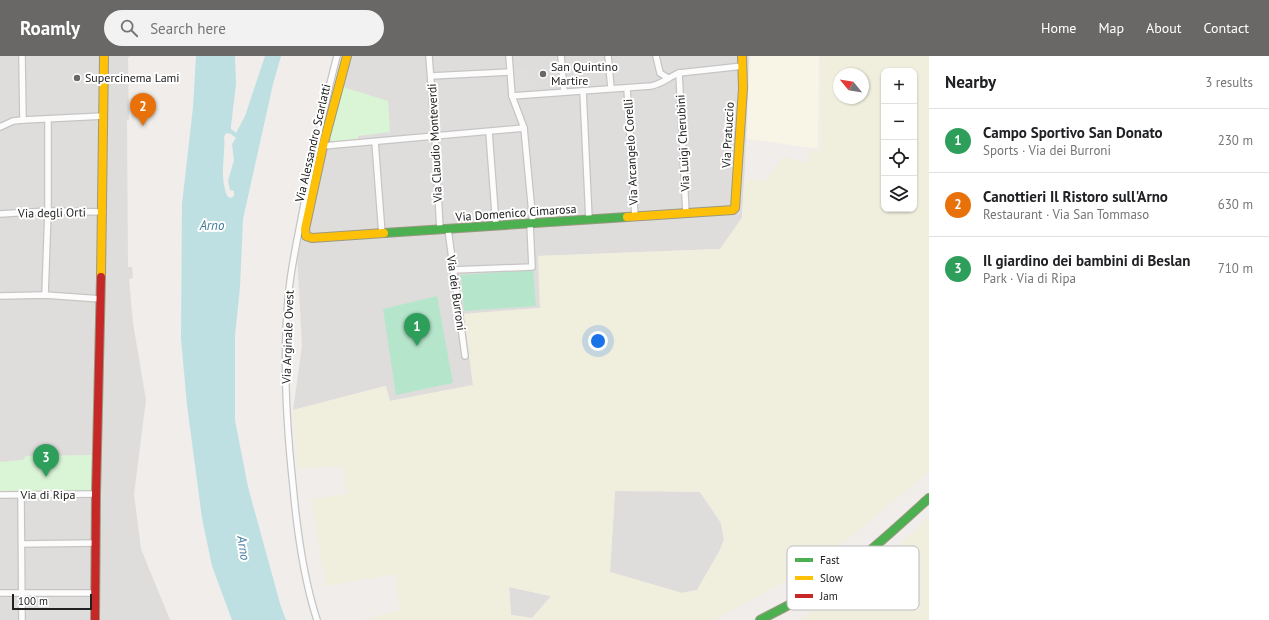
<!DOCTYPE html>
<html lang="en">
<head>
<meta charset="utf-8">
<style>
  :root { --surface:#fff; --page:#f2f2f2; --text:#202124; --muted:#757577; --line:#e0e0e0; --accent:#696867 }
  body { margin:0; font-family:"PT Sans",sans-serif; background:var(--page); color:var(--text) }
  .controls { position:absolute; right:12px; top:12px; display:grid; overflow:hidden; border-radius:8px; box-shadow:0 1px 3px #0004 }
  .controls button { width:36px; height:36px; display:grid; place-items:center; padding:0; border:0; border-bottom:1px solid var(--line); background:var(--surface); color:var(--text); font:20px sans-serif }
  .compass { position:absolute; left:833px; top:12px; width:36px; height:36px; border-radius:50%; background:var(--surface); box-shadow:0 1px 3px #0004; rotate:300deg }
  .scale { position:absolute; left:12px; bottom:10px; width:80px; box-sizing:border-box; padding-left:4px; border:2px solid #212121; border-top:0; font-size:11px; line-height:14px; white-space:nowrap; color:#212121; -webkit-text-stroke:3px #fff; paint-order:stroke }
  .you { position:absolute; left:598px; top:285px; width:14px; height:14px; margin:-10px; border:3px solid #fff; border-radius:50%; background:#1a73e8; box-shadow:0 0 0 6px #1a73e833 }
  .badge { display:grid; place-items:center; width:26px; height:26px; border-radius:50%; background:var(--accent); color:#fff; font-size:13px; font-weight:700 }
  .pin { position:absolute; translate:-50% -33px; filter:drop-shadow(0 1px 2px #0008) }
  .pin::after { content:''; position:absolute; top:21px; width:14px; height:12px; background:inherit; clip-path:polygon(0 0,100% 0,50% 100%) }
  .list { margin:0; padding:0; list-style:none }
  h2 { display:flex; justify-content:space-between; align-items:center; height:52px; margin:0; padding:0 16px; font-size:17px }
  h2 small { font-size:13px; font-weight:400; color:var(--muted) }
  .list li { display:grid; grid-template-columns:26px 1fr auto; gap:12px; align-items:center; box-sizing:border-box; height:64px; padding:0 16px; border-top:1px solid var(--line) }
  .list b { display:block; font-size:15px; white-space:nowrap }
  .list p { margin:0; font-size:13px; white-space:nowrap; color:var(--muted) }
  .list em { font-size:13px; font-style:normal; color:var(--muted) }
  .icon { flex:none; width:22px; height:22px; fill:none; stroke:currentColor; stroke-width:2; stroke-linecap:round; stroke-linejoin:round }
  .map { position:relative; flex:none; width:929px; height:564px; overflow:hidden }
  header { display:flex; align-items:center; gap:24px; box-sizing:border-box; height:56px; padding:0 20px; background:var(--accent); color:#fff }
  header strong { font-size:19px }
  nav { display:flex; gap:22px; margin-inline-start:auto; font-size:14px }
  .search { width:280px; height:36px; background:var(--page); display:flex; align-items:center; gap:10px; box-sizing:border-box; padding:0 14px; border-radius:22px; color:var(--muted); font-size:15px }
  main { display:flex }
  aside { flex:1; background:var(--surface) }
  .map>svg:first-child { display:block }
</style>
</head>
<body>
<header>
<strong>Roamly</strong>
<div class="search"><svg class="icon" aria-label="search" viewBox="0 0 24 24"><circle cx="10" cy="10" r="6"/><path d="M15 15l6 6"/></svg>Search here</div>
<nav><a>Home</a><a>Map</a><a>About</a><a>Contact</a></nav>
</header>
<main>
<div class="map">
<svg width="929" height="564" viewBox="0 0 929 564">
  <rect width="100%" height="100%" fill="#f0edea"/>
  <g fill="#dfdddb">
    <path d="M 0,0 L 130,0 L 128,2 L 129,64 L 127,64 L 128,211 L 132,211 L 133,222 L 129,223 L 133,267 L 146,344 L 134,438 L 141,493 L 170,564 L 0,564 Z"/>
    <path d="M 344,0 L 749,0 L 745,108 L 742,162 L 720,193 L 539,200 L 540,252 L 464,258 L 473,329 L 390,345 L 385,330 L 293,354 L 302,290 L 297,199 Z"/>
    <path d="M 615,434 L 700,436 L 721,467 L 724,484 L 720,494 L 697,534 L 682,537 L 610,516 Z"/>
    <path d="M 509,531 L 551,540 L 532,562 L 511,559 Z"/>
  </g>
  <path fill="#f8f5e6" d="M 750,0 L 819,0 L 818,93 L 747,83 Z"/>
  <g fill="#f0eedd" fill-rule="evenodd">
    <path d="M 821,0 L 929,0 L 929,414 L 926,418 L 818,508 L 714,564 L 362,564 L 400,554 L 395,518 L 326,530 L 311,443 L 347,438 L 342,410 L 298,413 L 293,354 L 386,330 L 390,345 L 473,329 L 464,258 L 540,252 L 538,200 L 720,193 L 742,162 L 744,123 L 765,125 L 783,101 L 808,107 L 810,95 L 821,95 ZM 884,15 L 914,15 L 914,153 L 884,153 ZM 839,18 L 863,18 L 863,42 L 839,42 ZM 615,435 L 700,436 L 721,467 L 724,484 L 720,494 L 697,534 L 682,537 L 610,516 ZM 509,531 L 550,540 L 551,541 L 532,562 L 511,559 Z"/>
    <path d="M 929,461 L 929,564 L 799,564 L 881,508 Z"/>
  </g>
  <g fill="#daf5d6">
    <path d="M 343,31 L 388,45 L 390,76 L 358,80 L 358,83 L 333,86 L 329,81 Z"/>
    <path d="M 92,399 L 91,436 L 0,437 L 0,406 L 23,404 L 26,400 Z"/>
  </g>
  <g fill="#b5e6cb">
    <path d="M 533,214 L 536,250 L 464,255 L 461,219 Z"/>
    <path d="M 437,240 L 453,327 L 396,339 L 383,253 Z"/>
  </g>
  <path fill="#e0dedd" d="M 529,13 L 530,34 L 516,34 L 513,14 Z"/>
  <path fill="#bee0e2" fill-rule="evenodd" d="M 196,0 L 235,0 L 236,28 L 231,70 L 231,73 L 236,77 L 245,60 L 265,0 L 281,0 L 273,28 L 243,163 L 240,231 L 235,280 L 235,364 L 248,431 L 281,551 L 286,564 L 232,564 L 212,510 L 202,462 L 187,349 L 181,283 L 182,148 L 193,51 ZM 226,77 L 231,78 L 236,82 L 232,88 L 234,104 L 228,125 L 230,134 L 234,135 L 234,140 L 231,142 L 228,141 C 221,128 223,111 224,97 C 224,91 225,86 224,81 Z"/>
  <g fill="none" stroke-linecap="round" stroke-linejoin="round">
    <defs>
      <g id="street">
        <path d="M 22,0 L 23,64"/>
        <path d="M 429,0 L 435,80 L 440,174"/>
        <path d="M 509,0 L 512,40 L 524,72 L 533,168"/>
        <path d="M 561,0 L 564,36"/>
        <path d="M 608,0 L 611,32"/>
        <path d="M 656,0 L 660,17 L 668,22"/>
        <path d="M 679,17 L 686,158"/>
        <path d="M 431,20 L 510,16"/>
        <path d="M 627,32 L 635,161"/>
        <path d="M 583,35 L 589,164"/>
        <path d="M 512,40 L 651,30 C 662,28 669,21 679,17 L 743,10"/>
        <path d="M 0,71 L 13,65 L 23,64 L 104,60"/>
        <path d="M 489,76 L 496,170"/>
        <path d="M 375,86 L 382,178"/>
        <path d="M 323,90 L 524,72"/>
        <path d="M 0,158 L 48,155 L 103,156"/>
        <path d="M 448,173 L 465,300"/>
        <path d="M 453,214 L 532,211 L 530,168"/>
        <path d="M 45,239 L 48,155 L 48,64"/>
        <path d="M 0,240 L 45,239 L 101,243"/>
        <path d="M 0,439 L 96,438"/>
        <path d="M 21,439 L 22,564"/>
        <path d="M 22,488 L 96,487"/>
        <path d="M 0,537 L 95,537"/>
        <path d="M 317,564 C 303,521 297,475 293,430 C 286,365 282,299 289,234 C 292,205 299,176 304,148 C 314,98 324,49 337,0"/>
      </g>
      <g id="fast">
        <path d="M 384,177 L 627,161"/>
        <path d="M 760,564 C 781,553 802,543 822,530 C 861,505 895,473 929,442"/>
      </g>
      <g id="slow">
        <path d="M 347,0 L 323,90 L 305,173 L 306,180 L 312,182 L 384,177"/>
        <path d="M 627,161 L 733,154 L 735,152 L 743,32 L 742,0"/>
        <path d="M 101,221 L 104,0"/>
      </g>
      <path id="jam" d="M 95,564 L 96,438 L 101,221"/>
    </defs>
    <use href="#street" stroke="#c7c5c4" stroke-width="8"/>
    <use href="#fast" stroke="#9b9981" stroke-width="10"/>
    <use href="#slow" stroke="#9b9981" stroke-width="10"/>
    <use href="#jam" stroke="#9b9981" stroke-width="10"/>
    <use href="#street" stroke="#fdfcfc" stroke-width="5.5"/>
    <use href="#fast" stroke="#4caf50" stroke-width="8"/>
    <use href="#slow" stroke="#ffc107" stroke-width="8"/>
    <use href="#jam" stroke="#c62828" stroke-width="8"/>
  </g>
  <g fill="#696867" stroke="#fff" stroke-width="1.5">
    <circle cx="543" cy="18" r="4"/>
    <circle cx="77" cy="22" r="4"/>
  </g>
  <g text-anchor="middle" stroke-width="4" stroke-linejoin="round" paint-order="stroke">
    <g font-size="12" fill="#212121" stroke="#fff" text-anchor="start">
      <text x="551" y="15">San Quintino<tspan x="551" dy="14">Martire</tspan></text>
      <text x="85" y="26">Supercinema Lami</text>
    </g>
    <g font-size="12" fill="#212121" stroke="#fff">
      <text transform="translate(728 79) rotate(-87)" y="4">Via Pratuccio</text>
      <text transform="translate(313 87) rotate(-77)" y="4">Via Alessandro Scarlatti</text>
      <text transform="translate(435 87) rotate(-93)" y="4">Via Claudio Monteverdi</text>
      <text transform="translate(683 87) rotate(-93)" y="4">Via Luigi Cherubini</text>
      <text transform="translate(631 96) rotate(-93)" y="4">Via Arcangelo Corelli</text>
      <text transform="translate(52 157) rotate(-1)" y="4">Via degli Orti</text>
      <text transform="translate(516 157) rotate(-4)" y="4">Via Domenico Cimarosa</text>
      <text transform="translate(456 237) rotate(82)" y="4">Via dei Burroni</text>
      <text transform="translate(288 281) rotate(-88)" y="4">Via Arginale Ovest</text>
      <text x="48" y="443">Via di Ripa</text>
    </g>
    <g font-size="13" font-style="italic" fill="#417a9c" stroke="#fff">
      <text x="212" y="174">Arno</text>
      <text transform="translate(244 492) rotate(81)" y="5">Arno</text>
    </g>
  </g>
  <rect x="787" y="490" width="132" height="64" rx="6" fill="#fff" stroke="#bcbcbc" stroke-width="1"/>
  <rect x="795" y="502" width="18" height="4" fill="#4caf50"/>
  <rect x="795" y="520" width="18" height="4" fill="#ffc107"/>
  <rect x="795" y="538" width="18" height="4" fill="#c62828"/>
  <g font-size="11" fill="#212121">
    <text x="820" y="508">Fast</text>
    <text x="820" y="526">Slow</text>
    <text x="820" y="544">Jam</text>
  </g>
</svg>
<div class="controls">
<button>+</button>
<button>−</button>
<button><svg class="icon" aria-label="locate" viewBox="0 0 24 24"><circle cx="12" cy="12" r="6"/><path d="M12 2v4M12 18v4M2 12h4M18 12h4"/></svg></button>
<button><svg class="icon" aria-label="layers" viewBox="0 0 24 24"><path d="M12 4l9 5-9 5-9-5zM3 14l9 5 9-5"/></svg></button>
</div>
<svg class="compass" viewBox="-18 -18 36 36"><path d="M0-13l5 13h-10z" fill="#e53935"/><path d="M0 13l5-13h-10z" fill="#757577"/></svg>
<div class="scale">100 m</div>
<div class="you"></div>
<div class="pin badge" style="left:417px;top:290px;background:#2e9e5b">1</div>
<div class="pin badge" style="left:143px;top:70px;background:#e8710a">2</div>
<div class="pin badge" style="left:46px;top:421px;background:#2e9e5b">3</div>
</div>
<aside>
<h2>Nearby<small>3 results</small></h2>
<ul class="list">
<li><span class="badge" style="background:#2e9e5b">1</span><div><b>Campo Sportivo San Donato</b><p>Sports · Via dei Burroni</p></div><em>230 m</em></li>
<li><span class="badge" style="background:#e8710a">2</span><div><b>Canottieri Il Ristoro sull'Arno</b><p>Restaurant · Via San Tommaso</p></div><em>630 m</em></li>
<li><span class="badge" style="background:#2e9e5b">3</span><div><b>Il giardino dei bambini di Beslan</b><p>Park · Via di Ripa</p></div><em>710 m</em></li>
</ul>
</aside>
</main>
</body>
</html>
